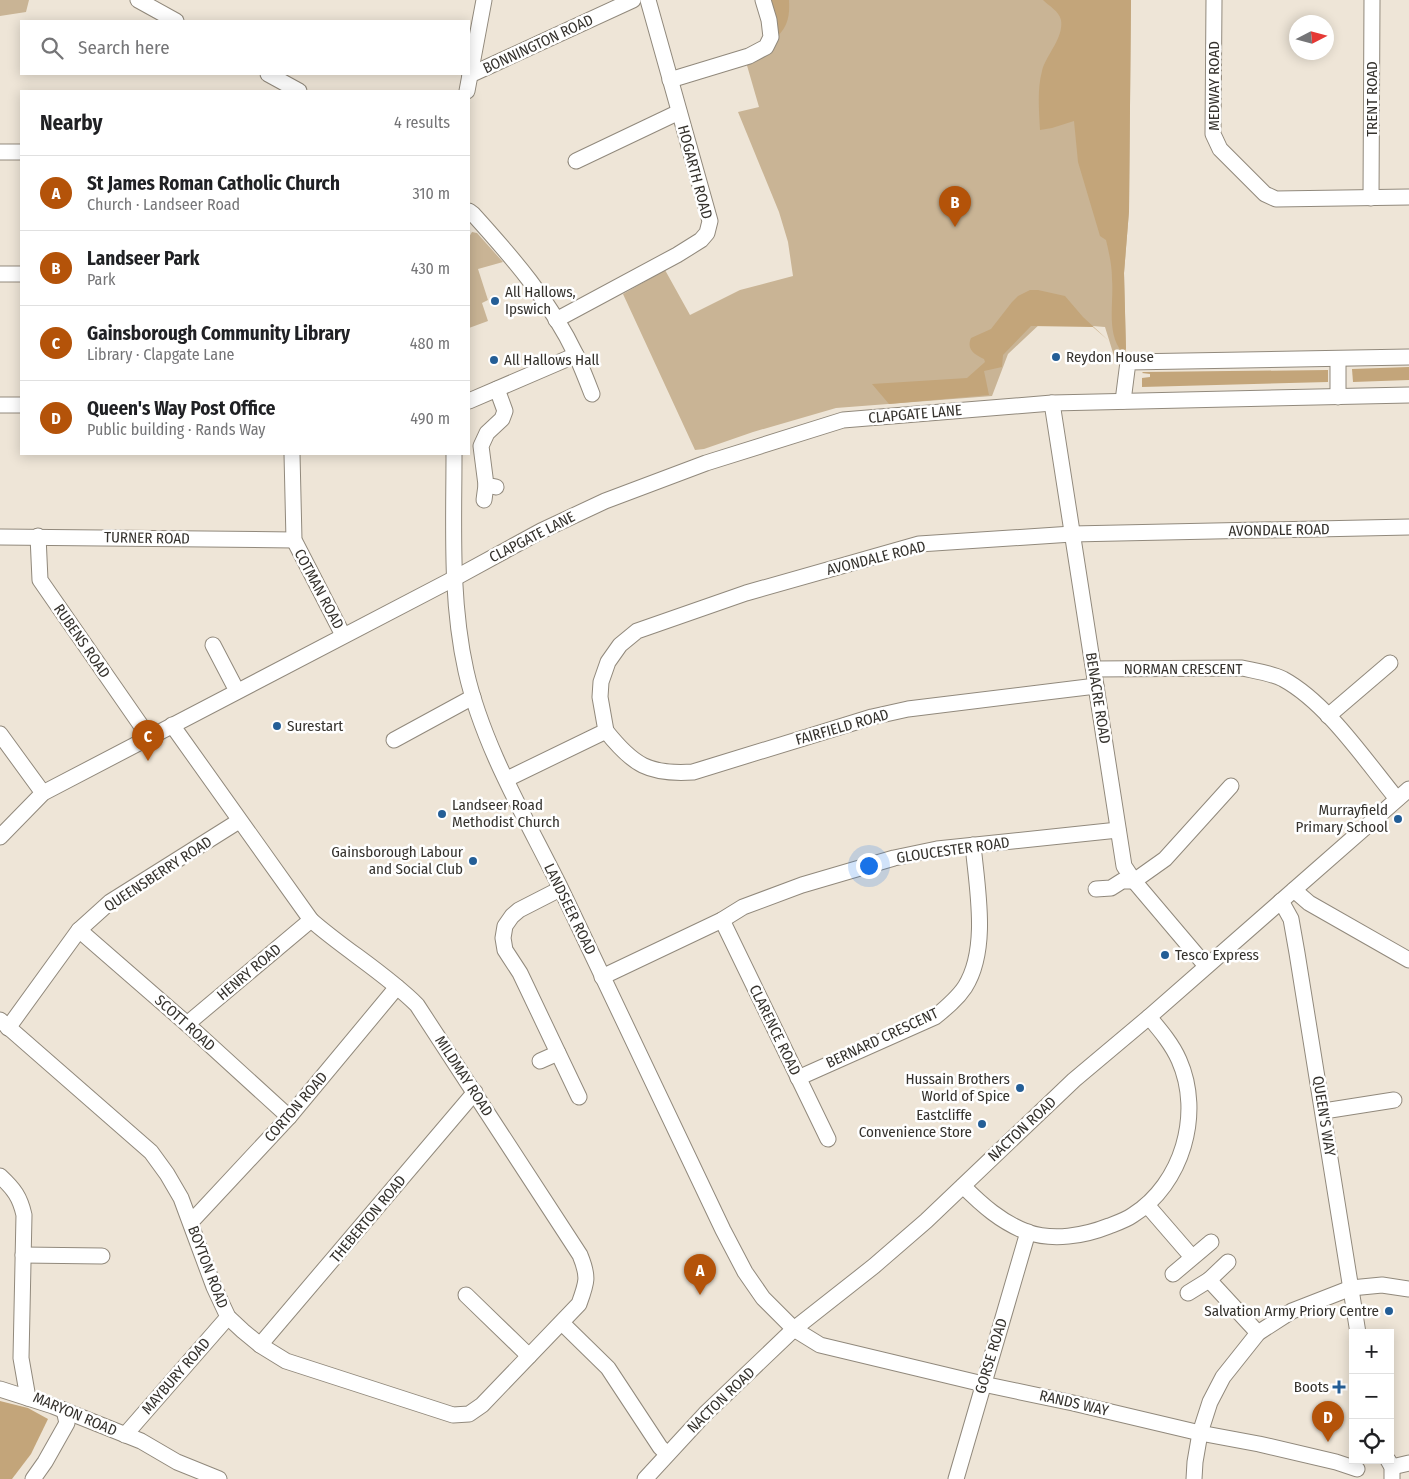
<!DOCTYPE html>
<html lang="en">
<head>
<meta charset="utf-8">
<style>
  :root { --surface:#fff; --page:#f2f2f2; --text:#202124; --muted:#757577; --line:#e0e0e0; --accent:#b45309 }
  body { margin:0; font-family:"Fira Sans Condensed",sans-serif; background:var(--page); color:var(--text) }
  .controls { position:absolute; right:15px; bottom:15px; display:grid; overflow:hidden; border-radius:0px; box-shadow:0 2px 12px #0003 }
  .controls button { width:45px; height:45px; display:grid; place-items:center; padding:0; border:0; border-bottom:1px solid var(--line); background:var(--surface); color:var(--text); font:25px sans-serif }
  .compass { position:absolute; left:1289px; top:15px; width:45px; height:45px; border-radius:50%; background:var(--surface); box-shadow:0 2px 12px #0003; rotate:84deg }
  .you { position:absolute; left:868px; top:865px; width:18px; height:18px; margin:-12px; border:4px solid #fff; border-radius:50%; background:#1a73e8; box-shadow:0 0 0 8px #1a73e833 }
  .badge { display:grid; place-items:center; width:32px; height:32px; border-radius:50%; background:var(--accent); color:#fff; font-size:16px; font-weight:700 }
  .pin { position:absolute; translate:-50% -41px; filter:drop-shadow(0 1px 2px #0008) }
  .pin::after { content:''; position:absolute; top:26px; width:18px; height:15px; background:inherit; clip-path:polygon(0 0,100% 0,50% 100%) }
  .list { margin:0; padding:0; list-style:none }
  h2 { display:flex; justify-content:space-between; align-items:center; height:65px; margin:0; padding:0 20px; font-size:21px }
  h2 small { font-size:16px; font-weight:400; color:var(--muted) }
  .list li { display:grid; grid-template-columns:32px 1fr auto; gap:15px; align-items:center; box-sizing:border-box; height:75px; padding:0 20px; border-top:1px solid var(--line) }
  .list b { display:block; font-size:19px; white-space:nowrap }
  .list p { margin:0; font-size:16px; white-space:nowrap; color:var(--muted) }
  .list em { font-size:16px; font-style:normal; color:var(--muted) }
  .icon { flex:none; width:28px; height:28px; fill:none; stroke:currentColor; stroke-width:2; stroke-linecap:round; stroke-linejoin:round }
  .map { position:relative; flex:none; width:1409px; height:1479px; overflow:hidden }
  .search { position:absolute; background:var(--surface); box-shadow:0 2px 12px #0003; left:20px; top:20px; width:450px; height:55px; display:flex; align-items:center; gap:12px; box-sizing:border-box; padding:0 18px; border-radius:0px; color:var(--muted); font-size:19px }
  .panel { position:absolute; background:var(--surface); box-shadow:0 2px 12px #0003; left:20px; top:90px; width:450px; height:365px; border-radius:0px }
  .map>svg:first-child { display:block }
</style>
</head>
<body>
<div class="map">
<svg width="1409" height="1479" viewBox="0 0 1409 1479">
  <rect width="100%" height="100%" fill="#eee5d7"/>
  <g fill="#c9b495">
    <path d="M 0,0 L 29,0 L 26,12 L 0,16 Z"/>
    <path d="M 772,0 L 1131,0 L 1129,211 L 1124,273 L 1126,354 L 1114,356 L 1105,327 L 1042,322 L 1008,354 L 992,396 L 836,408 L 753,432 L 704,449 L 695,450 L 623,294 L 665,270 L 690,315 L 740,290 L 793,276 L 788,242 L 779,212 L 738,112 L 759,107 L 746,62 L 763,57 Z"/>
    <path d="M 472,232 L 477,233 L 503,262 L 478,269 L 488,300 L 482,303 L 488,321 L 469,328 L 469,237 Z"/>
  </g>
  <g fill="#c3a57a">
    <path d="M 769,0 L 789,0 C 790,15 788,26 777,37 Z"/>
    <path d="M 1043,0 L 1131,0 L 1129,211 L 1124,273 L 1126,349 L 1122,352 C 1106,333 1114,303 1112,279 C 1112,265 1109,253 1106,240 L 1100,236 L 1078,162 L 1074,121 L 1052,128 L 1040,130 C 1039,111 1037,89 1042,71 C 1046,55 1064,38 1061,20 C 1059,11 1049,6 1043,0 Z"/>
    <path d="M 1030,290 L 1038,290 L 1065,296 L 1083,317 L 1109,341 L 1119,357 L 1109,341 L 1093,327 L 1031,326 L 1003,355 L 1002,367 L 984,371 L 989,395 L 889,404 L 872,384 L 967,378 L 985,362 L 984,359 C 975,355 966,350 971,338 L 991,329 L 1012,302 L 1018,296 Z"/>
    <path d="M 1409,367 L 1409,380 L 1353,382 L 1352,369 Z"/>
    <path d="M 1328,370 L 1328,382 L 1142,387 L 1142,378 L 1150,377 L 1150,374 L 1142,373 L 1143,372 Z"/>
    <path d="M 0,1401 L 28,1408 L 48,1419 L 31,1454 L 12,1479 L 0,1479 Z"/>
  </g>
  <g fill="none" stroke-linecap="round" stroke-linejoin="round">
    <defs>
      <g id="minor">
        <path d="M 138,0 L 176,21"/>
        <path d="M 1214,0 L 1213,134 L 1220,149 L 1265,194 L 1276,199 L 1409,197"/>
        <path d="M 268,74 L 299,91"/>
        <path d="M 470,75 L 633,0"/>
        <path d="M 670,80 L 749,56 L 766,47 L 771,37 L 769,20 L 763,0"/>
        <path d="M 467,91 L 484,0"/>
        <path d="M 0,152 L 21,152"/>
        <path d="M 576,161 L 679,112"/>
        <path d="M 1371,198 L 1372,0"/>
        <path d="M 469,211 L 473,214 C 512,257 551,302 576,355 C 582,368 587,381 592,394"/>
        <path d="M 0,274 L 21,274"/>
        <path d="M 556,320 L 677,255 L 701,240 L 707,233 L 710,221 L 648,0"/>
        <path d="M 1338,397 L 1338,359"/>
        <path d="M 469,401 L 576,355"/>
        <path d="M 1123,401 L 1128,362 L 1409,357"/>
        <path d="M 1052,403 L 1124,866 L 1134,881 L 1206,966"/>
        <path d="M 0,405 L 21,405"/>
        <path d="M 292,454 L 294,540 L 343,635"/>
        <path d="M 454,454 C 454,526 450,599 466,671 C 483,747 527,820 561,889 C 616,1003 669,1117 723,1230 L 745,1272 L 763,1298 L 794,1329 L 820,1345 L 983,1384 L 1073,1403 L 1200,1433 L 1259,1444 L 1336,1462 L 1357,1469"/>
        <path d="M 496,487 L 486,485 L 481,446 L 487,433 L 502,419 L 505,411 L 497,389"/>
        <path d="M 484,500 L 486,485"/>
        <path d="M 38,536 L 40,580 L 149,737"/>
        <path d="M 0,537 L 294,540"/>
        <path d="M 213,645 L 237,691"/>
        <path d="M 1094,669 L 1242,668 C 1256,671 1271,673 1283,679 C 1327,703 1365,760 1397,799"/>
        <path d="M 1328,716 L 1390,663"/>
        <path d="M 606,731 C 633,765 649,775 693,772 L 872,717 L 908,709 L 1096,686"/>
        <path d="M 0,734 L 43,793"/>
        <path d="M 394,740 L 473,697"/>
        <path d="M 507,779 L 606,731 L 600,697 L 601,682 L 608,662 L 620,645 L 637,631 L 746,593 L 919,544 L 1072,534 L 1409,527"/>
        <path d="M 0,837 L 43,793 L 455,578 L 541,531 L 605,501 L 706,463 L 843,420 L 1052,403 L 1409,395"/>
        <path d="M 560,889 L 519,910 L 512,916 L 505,926 L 503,938 L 505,950 L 520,973 L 579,1097"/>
        <path d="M 1096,889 L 1111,888 L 1122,881 L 1134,881 L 1165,859 L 1231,786"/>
        <path d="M 1294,890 L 1309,903 L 1409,960"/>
        <path d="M 1281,901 L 1291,919 L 1297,953 L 1358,1333"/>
        <path d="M 722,920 L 828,1139"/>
        <path d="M 79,930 L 187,1024 L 289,1117"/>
        <path d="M 602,977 L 722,920 L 743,907 L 802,885 L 894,858 L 937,849 L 1118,830"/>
        <path d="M 0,1020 L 151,1152 L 167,1174 L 181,1198 L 214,1287 L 228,1317 L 243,1331 L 260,1345 L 286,1361 L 453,1415 L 469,1414 L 482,1405 L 579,1304 C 587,1282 589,1277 580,1255 L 417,1005 C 385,973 345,950 311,920 L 172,725"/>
        <path d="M 187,1024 L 311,920"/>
        <path d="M 8,1028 L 79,930 L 110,902 L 239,821"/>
        <path d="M 540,1061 L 558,1053"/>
        <path d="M 798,1078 L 935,1017 C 946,1008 957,999 965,987 C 989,949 977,888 973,845"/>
        <path d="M 1324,1111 L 1394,1100"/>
        <path d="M 0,1176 C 14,1189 20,1197 24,1215 L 21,1358 L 28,1398"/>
        <path d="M 963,1186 C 982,1205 1001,1222 1027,1232 C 1053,1241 1084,1236 1109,1226 C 1117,1223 1126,1220 1133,1215 C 1182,1184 1203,1114 1179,1060 C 1172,1044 1160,1030 1149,1017"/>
        <path d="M 1147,1205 L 1192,1257"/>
        <path d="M 191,1222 L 289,1117 L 397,987"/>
        <path d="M 23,1255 L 102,1256"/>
        <path d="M 1173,1274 L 1211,1242"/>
        <path d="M 1209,1280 L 1228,1262"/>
        <path d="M 1188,1293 L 1209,1280 L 1258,1333"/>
        <path d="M 466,1295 L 529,1356"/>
        <path d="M 562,1323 L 608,1368 L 660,1447 L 667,1454"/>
        <path d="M 260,1345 L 475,1092"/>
        <path d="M 0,1389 L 53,1406 L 141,1441 L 177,1462 L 219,1479"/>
        <path d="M 125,1435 L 228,1317"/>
        <path d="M 1388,1460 L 1392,1467 L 1392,1479"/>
        <path d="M 1392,1467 L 1409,1463"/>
        <path d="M 33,1479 L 45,1462 L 67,1423 L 64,1410"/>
        <path d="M 645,1479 L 705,1414 L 794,1329 L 874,1266 L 926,1221 L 1074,1080 L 1149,1017 L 1409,789"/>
        <path d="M 956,1479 L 1028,1232"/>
        <path d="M 1194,1479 L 1195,1462 L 1200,1433 L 1210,1402 L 1223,1377 L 1258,1333 L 1292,1311 L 1351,1288 L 1382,1285 L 1409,1289"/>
      </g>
    </defs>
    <use href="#minor" stroke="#91897c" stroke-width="17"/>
    <use href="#minor" stroke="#fff" stroke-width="15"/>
  </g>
  <g fill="#245e96" stroke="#fff" stroke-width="2">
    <circle cx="495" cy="301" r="5"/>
    <circle cx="1056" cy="357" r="5"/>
    <circle cx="494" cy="360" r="5"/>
    <circle cx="277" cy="726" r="5"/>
    <circle cx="442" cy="814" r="5"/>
    <circle cx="1398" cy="819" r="5"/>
    <circle cx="473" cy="861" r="5"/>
    <circle cx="1165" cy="955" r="5"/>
    <circle cx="1020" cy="1088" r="5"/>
    <circle cx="982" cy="1124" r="5"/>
    <circle cx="1389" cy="1311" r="5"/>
    <path d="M1336.5 1379.5h5v5h5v5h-5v5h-5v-5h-5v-5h5z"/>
  </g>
  <g text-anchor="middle" stroke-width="5" stroke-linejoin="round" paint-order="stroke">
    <g font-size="15" fill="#35322d" stroke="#fff">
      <text transform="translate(538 44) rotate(-25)" y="5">BONNINGTON ROAD</text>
      <text transform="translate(1214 86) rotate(-90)" y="5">MEDWAY ROAD</text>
      <text transform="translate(1372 99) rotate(-90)" y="5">TRENT ROAD</text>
      <text transform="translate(695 172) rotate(75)" y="5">HOGARTH ROAD</text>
      <text transform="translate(915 414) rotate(-5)" y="5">CLAPGATE LANE</text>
      <text transform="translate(1279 530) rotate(-1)" y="5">AVONDALE ROAD</text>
      <text transform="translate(532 537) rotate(-27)" y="5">CLAPGATE LANE</text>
      <text transform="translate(147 538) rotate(1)" y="5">TURNER ROAD</text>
      <text transform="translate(876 558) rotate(-14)" y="5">AVONDALE ROAD</text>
      <text transform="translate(319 589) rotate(62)" y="5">COTMAN ROAD</text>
      <text transform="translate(82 641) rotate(55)" y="5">RUBENS ROAD</text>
      <text x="1183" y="674">NORMAN CRESCENT</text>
      <text transform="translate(1098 698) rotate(81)" y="5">BENACRE ROAD</text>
      <text transform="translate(842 727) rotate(-16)" y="5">FAIRFIELD ROAD</text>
      <text transform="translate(953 850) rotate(-8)" y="5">GLOUCESTER ROAD</text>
      <text transform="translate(158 874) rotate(-33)" y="5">QUEENSBERRY ROAD</text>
      <text transform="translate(570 909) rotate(64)" y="5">LANDSEER ROAD</text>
      <text transform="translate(249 972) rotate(-40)" y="5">HENRY ROAD</text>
      <text transform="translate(185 1023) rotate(42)" y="5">SCOTT ROAD</text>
      <text transform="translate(775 1030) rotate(64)" y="5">CLARENCE ROAD</text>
      <text transform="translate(882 1038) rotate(-25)" y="5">BERNARD CRESCENT</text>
      <text transform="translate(464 1076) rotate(57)" y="5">MILDMAY ROAD</text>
      <text transform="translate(296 1107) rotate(-49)" y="5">CORTON ROAD</text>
      <text transform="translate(1324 1116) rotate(81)" y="5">QUEEN'S WAY</text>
      <text transform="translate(1022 1129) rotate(-43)" y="5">NACTON ROAD</text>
      <text transform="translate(368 1219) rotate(-50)" y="5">THEBERTON ROAD</text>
      <text transform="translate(208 1267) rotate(69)" y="5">BOYTON ROAD</text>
      <text transform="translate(991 1356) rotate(-73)" y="5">GORSE ROAD</text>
      <text transform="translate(176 1376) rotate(-49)" y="5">MAYBURY ROAD</text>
      <text transform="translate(721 1400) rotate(-44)" y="5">NACTON ROAD</text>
      <text transform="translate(1074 1403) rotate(13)" y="5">RANDS WAY</text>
      <text transform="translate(75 1414) rotate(23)" y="5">MARYON ROAD</text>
    </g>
    <g font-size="15" fill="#35322d" stroke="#fff" text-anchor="start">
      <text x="505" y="297">All Hallows,<tspan x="505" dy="17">Ipswich</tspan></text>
      <text x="1066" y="362">Reydon House</text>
      <text x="504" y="365">All Hallows Hall</text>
      <text x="287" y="731">Surestart</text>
      <text x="452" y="810">Landseer Road<tspan x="452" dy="17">Methodist Church</tspan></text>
      <text x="1388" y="815" text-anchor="end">Murrayfield<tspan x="1388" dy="17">Primary School</tspan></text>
      <text x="463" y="857" text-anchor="end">Gainsborough Labour<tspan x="463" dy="17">and Social Club</tspan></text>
      <text x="1175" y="960">Tesco Express</text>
      <text x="1010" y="1084" text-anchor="end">Hussain Brothers<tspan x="1010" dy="17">World of Spice</tspan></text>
      <text x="972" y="1120" text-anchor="end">Eastcliffe<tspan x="972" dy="17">Convenience Store</tspan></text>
      <text x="1379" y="1316" text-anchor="end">Salvation Army Priory Centre</text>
      <text x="1329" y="1392" text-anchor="end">Boots</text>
    </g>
  </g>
</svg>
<div class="controls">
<button>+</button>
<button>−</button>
<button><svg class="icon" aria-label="locate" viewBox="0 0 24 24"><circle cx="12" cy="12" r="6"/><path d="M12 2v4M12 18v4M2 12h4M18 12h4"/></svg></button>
</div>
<svg class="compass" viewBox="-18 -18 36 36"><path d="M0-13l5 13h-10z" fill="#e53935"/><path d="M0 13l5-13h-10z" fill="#757577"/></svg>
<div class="you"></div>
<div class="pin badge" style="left:700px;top:1295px">A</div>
<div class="pin badge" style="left:955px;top:227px">B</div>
<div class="pin badge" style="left:148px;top:761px">C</div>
<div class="pin badge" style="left:1328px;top:1442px">D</div>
<div class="search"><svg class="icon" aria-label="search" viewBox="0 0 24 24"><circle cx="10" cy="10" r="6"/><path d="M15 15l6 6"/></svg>Search here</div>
<section class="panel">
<h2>Nearby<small>4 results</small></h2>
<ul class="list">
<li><span class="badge">A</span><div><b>St James Roman Catholic Church</b><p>Church · Landseer Road</p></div><em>310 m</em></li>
<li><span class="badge">B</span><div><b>Landseer Park</b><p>Park</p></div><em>430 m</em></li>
<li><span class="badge">C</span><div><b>Gainsborough Community Library</b><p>Library · Clapgate Lane</p></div><em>480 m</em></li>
<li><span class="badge">D</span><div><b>Queen's Way Post Office</b><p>Public building · Rands Way</p></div><em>490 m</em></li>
</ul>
</section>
</div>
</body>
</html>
